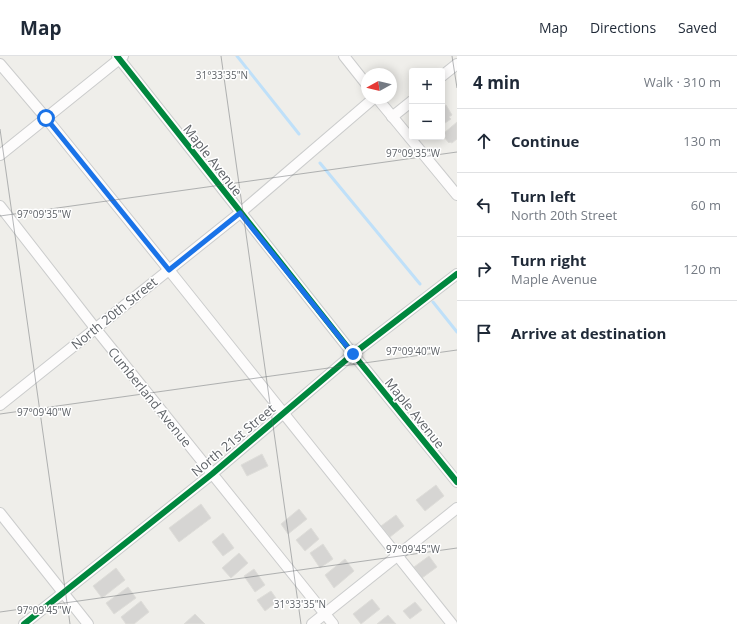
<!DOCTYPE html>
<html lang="en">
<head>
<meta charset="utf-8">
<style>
  :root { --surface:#fff; --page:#f2f2f3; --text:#1f2937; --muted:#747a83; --line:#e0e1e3 }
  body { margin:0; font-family:"Open Sans",sans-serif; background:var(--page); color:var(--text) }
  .controls { position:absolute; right:12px; top:12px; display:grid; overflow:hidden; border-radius:4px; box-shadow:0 2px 10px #0003 }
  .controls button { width:36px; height:36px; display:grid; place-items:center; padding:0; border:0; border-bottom:1px solid var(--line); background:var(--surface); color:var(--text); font:20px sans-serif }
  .compass { position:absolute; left:361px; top:12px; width:36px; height:36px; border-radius:50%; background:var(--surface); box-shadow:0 2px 10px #0003; rotate:262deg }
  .stop { position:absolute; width:12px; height:12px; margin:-9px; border:3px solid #1a73e8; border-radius:50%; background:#fff }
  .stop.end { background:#1a73e8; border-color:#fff; box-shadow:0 1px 4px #0008 }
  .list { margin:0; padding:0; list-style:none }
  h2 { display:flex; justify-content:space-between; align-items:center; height:52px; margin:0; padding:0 16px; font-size:17px }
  h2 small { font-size:13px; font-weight:400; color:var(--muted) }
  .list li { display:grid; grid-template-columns:26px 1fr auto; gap:12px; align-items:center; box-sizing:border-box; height:64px; padding:0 16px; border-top:1px solid var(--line) }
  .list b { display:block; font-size:15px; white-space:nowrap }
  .list p { margin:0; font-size:13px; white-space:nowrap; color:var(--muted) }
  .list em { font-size:13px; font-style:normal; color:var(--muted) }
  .icon { flex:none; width:22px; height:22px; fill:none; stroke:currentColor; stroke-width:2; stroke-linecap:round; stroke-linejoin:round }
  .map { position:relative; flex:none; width:457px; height:568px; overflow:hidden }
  header { display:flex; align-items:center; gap:24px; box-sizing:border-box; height:56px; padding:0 20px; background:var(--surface); border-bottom:1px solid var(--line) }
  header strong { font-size:19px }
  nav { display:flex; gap:22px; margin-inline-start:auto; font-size:14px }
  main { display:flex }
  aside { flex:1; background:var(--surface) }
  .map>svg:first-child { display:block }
</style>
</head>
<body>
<header>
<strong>Map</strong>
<nav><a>Map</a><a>Directions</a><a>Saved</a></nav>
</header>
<main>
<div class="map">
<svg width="457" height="568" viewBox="0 0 457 568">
  <rect width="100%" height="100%" fill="#efeeea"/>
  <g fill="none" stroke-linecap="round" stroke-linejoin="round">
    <g stroke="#bfe0f9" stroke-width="3">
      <path d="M 237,0 L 299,78"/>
      <path d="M 320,107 L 420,228"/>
      <path d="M 433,246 L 457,276"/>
    </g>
  </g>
  <g fill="#d6d5d3" stroke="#deddd9">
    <path d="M 446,49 L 452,59 L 449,61 L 451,63 L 442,69 L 442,52 Z"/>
    <path d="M 457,66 L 457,83 L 452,87 L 450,86 L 449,87 L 444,81 L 446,80 L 444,77 Z"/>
    <path d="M 262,398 L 268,410 L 247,420 L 241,409 Z"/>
    <path d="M 436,429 L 444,440 L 425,455 L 416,444 Z"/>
    <path d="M 201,448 L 211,462 L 179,486 L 169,472 Z"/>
    <path d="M 299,453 L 307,463 L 288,478 L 281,468 Z"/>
    <path d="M 396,459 L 404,470 L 390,481 L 381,470 Z"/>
    <path d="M 311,472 L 319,483 L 305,495 L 296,484 Z"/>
    <path d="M 223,477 L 234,492 L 223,500 L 212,486 Z"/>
    <path d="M 323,488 L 333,503 L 320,512 L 310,497 Z"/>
    <path d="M 239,497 L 248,507 L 231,522 L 222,512 Z"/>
    <path d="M 429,500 L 437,511 L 422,522 L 414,511 Z"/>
    <path d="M 345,503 L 354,515 L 334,532 L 325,519 Z"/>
    <path d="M 116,512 L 125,524 L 102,542 L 93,530 Z"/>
    <path d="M 254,513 L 265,529 L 255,536 L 244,520 Z"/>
    <path d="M 128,531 L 136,542 L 114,558 L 106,547 Z"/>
    <path d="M 271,535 L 278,545 L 265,555 L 257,544 Z"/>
    <path d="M 372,543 L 380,553 L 361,568 L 353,558 Z"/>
    <path d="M 141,545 L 149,556 L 134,568 L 126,568 L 121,561 Z"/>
    <path d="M 415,546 L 422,554 L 410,563 L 403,555 Z"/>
    <path d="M 195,558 L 205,568 L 184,568 Z"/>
    <path d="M 388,559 L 396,568 L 377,568 Z"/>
  </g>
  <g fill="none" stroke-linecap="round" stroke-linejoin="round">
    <defs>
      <g id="minor">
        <path d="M 117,0 L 353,298 L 457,426"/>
        <path d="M 344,0 L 367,29"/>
        <path d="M 0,8 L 46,62 L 169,214 L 452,568"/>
        <path d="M 442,20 L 457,8"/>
        <path d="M 377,42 L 457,139"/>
        <path d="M 392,61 L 412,45"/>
        <path d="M 0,99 L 123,0"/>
        <path d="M 0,150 L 95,272 L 333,568"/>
        <path d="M 0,349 L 240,157 L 374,42"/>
        <path d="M 0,457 L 88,568"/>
        <path d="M 24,568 L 212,418 L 353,298 L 457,218"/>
        <path d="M 312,568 L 457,452"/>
      </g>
    </defs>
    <use href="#minor" stroke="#cbcccc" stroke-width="12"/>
    <use href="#minor" stroke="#fdfcfc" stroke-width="10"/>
    <defs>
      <g id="cycleway">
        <path d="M 117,0 L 353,298 L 457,426"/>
        <path d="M 24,568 L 212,418 L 353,298 L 457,218"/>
      </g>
    </defs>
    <use href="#cycleway" stroke="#fff" stroke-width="8"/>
    <use href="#cycleway" stroke="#00873e" stroke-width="6"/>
  </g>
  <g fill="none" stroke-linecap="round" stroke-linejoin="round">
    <path stroke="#1a73e8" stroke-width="5" d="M 46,62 L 169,214 L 240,157 L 353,298"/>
  </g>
  <path fill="none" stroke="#5f6368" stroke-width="1" stroke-opacity="0.45" d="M 221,0 L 301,568M 452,0 L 457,32M 0,73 L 70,568M 0,160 L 457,96M 0,358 L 457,294M 0,556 L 457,492"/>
  <g text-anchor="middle" stroke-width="3" stroke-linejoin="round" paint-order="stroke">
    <g font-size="13" fill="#5f6368" stroke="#fff">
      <text transform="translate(213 104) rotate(52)" y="5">Maple Avenue</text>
      <text transform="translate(114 257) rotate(-39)" y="5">North 20th Street</text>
      <text transform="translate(150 341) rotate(51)" y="5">Cumberland Avenue</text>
      <text transform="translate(415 357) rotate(51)" y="5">Maple Avenue</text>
      <text transform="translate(233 384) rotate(-40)" y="5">North 21st Street</text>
    </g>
  </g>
  <g font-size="10" text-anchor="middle" fill="#5f6368" stroke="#fff" stroke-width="3" stroke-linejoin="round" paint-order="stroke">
    <text x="222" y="23">31°33'35"N</text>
    <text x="413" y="101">97°09'35"W</text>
    <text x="44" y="162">97°09'35"W</text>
    <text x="413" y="299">97°09'40"W</text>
    <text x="44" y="360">97°09'40"W</text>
    <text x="413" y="497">97°09'45"W</text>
    <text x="300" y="552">31°33'35"N</text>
    <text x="44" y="558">97°09'45"W</text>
  </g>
</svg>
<div class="controls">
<button>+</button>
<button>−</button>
</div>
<svg class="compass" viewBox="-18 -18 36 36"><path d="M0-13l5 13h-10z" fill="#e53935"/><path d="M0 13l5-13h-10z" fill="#747a83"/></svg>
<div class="stop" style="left:46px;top:62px"></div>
<div class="stop end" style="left:353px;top:298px"></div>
</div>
<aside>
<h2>4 min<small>Walk · 310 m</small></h2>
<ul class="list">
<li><svg class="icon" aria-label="ahead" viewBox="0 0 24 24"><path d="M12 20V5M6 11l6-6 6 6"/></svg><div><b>Continue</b></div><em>130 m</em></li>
<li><svg class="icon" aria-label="left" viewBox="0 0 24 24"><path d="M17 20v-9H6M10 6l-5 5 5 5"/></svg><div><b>Turn left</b><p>North 20th Street</p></div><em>60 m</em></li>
<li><svg class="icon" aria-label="right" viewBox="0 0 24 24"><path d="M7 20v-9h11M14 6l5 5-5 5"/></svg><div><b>Turn right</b><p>Maple Avenue</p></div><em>120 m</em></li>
<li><svg class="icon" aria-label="arrive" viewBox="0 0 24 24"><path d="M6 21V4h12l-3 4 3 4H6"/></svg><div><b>Arrive at destination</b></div></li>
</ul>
</aside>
</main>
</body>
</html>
